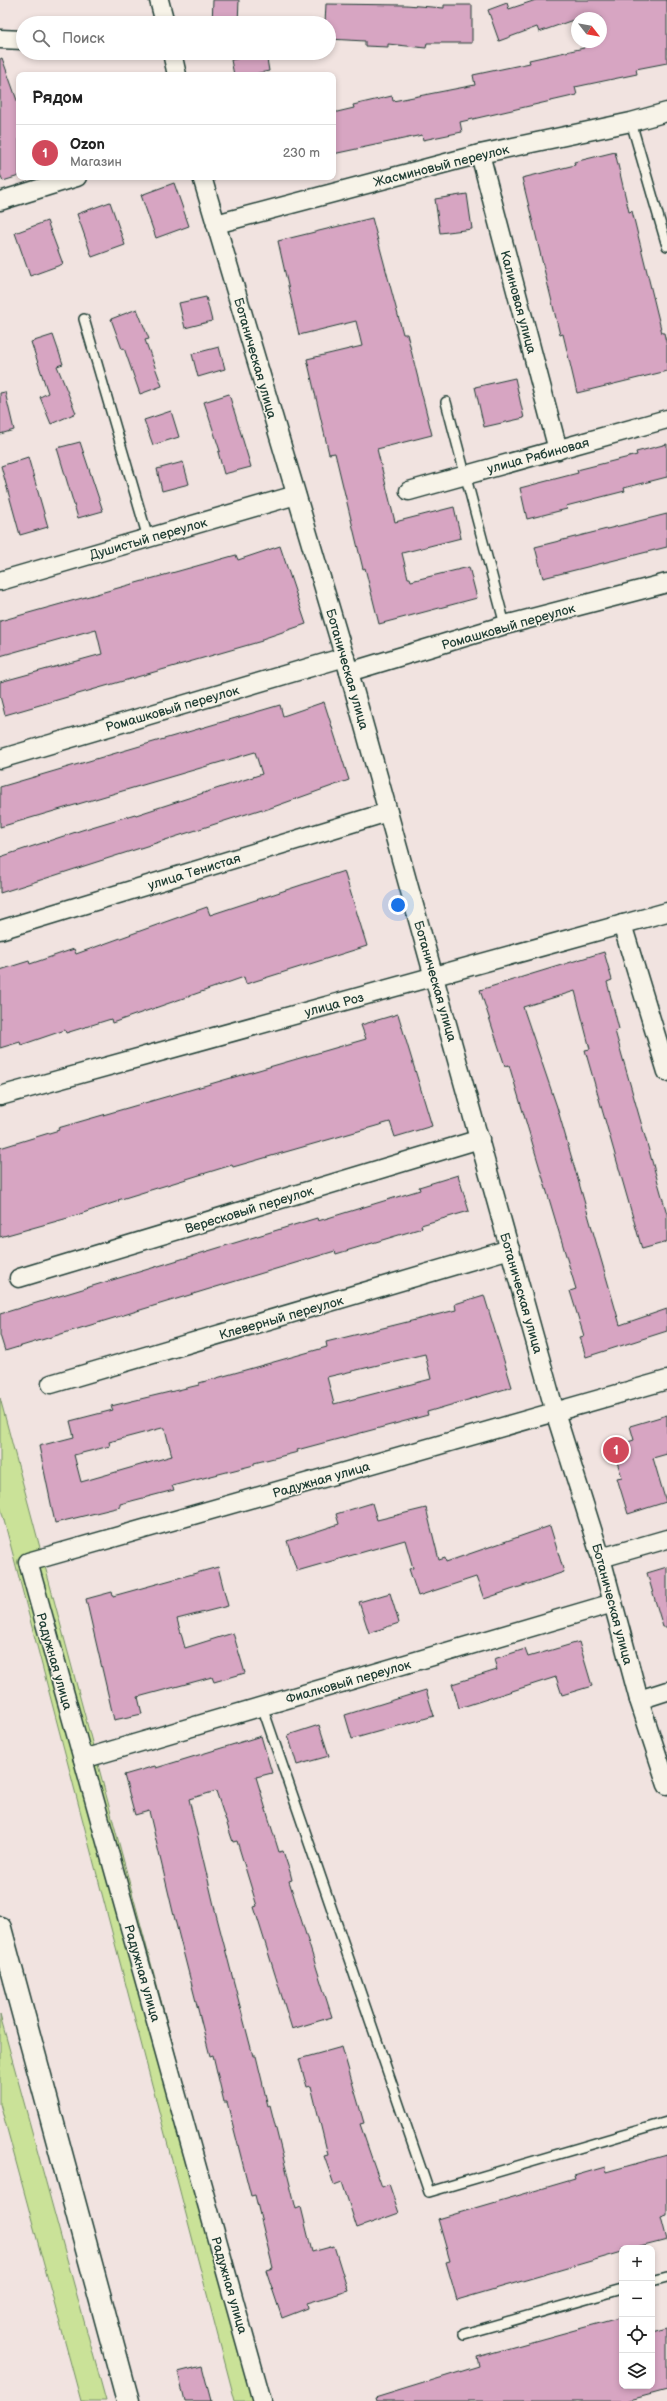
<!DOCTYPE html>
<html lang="ru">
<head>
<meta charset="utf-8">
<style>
  :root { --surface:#fff; --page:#f2f2f2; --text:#222; --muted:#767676; --line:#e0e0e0; --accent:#d1495b }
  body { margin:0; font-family:"Balsamiq Sans",sans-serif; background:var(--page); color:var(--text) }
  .controls { position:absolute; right:12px; bottom:12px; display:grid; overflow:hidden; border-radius:8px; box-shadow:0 2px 6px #0003 }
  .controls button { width:36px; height:36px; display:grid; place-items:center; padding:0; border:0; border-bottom:1px solid var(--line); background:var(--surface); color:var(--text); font:20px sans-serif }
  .compass { position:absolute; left:571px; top:12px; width:36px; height:36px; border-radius:50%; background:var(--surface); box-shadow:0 2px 6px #0003; rotate:121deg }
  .you { position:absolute; left:398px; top:905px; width:14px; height:14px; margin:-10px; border:3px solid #fff; border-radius:50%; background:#1a73e8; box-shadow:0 0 0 6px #1a73e833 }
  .badge { display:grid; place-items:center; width:26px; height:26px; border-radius:50%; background:var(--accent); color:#fff; font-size:13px; font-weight:700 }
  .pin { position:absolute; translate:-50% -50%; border:2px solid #fff; box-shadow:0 1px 4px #0006 }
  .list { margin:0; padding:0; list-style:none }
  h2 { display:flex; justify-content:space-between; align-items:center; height:52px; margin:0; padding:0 16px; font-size:17px }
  h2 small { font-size:13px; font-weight:400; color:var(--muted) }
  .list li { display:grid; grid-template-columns:26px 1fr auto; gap:12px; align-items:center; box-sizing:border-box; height:56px; padding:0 16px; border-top:1px solid var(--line) }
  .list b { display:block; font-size:15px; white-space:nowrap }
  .list p { margin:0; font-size:13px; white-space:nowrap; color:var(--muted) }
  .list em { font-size:13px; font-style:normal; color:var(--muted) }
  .icon { flex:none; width:22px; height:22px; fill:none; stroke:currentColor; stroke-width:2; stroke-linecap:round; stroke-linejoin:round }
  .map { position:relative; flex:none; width:667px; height:2401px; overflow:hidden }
  .search { position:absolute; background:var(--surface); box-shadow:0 2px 6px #0003; left:16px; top:16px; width:320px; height:44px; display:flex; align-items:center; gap:10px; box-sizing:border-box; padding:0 14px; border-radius:22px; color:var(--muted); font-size:15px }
  .panel { position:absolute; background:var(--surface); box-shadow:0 2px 6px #0003; left:16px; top:72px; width:320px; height:108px; border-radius:8px }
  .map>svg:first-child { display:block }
</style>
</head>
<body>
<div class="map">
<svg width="667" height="2401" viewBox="0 0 667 2401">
  <rect width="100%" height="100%" fill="#f1e3e0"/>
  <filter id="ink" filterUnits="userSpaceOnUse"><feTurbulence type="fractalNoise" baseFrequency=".025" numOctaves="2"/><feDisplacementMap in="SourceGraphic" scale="8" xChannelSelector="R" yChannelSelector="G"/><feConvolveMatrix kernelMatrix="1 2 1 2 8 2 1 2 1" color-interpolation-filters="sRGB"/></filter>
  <g filter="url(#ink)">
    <g fill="#cae298" stroke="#749066">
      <path d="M 0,1398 L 268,2401 L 235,2401 L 0,1505 Z"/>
      <path d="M 0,2015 L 106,2401 L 81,2401 L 0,2103 Z"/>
    </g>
    <g fill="#d7a5c2" stroke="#1f3d34" fill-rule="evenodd">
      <path d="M 213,0 L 239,0 L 238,23 L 212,23 Z"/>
      <path d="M 536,0 L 667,0 L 667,63 L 636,69 L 637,74 L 575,87 L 577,95 L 460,122 L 462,132 L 423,140 L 422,135 L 333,154 L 333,113 L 354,108 L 353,105 L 392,96 L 393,101 L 475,85 L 473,75 L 530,63 L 529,60 L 584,48 L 582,42 L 601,42 L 601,18 L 577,18 L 577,22 L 576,19 L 539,32 L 537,27 L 499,41 L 488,10 L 507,3 L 509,9 Z"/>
      <path d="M 326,4 L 406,5 L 444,8 L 444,5 L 472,5 L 472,43 L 427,43 L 426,48 L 388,44 L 388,47 L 365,46 L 365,41 L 329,39 L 329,23 L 325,23 Z"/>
      <path d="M 266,53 L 269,71 L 249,75 L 234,75 L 231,60 Z"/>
      <path d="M 2,58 L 19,106 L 19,176 L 3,181 L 0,174 L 0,59 Z"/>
      <path d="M 615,152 L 629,212 L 632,211 L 662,333 L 664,333 L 667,346 L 667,371 L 577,393 L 563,334 L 560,335 L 522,178 L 575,165 L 574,162 Z"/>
      <path d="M 174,183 L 189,226 L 156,238 L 141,195 Z"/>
      <path d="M 467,194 L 472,229 L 440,233 L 435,199 Z"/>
      <path d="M 110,202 L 125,245 L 92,257 L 77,214 Z"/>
      <path d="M 372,218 L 403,334 L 407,334 L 432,435 L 377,449 L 395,522 L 454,507 L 461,538 L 402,553 L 408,578 L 410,578 L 411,581 L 469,567 L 477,598 L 379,624 L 365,568 L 363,569 L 335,453 L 329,454 L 307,359 L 362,346 L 356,321 L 299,335 L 278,241 Z"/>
      <path d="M 47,221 L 63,264 L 30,276 L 15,233 Z"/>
      <path d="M 206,297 L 212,321 L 185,328 L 179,303 Z"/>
      <path d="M 137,309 L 149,339 L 145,340 L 162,386 L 140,394 L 124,348 L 122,349 L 111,319 Z"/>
      <path d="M 53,335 L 63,364 L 57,366 L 76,413 L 51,424 L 40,397 L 48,393 L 31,342 Z"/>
      <path d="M 219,347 L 225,369 L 198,377 L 192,354 Z"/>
      <path d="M 515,378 L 524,418 L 484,427 L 475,387 Z"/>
      <path d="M 5,392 L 14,430 L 0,434 L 0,393 Z"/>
      <path d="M 229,394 L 251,467 L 224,474 L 218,452 L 220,451 L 204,402 Z"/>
      <path d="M 171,411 L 179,437 L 153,445 L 144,420 Z"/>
      <path d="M 80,442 L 103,511 L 78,518 L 57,448 Z"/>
      <path d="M 667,444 L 667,477 L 624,488 L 625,491 L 566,506 L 567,509 L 527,519 L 520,488 L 578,473 L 577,470 L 637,455 L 636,452 Z"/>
      <path d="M 28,457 L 48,527 L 20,535 L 1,466 Z"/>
      <path d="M 183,462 L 189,484 L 162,491 L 157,469 Z"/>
      <path d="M 667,514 L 667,547 L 543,578 L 535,547 Z"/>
      <path d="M 280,546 L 306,624 L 262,639 L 262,641 L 5,715 L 0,696 L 0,682 L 102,654 L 96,629 L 0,656 L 0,621 L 236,555 L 238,560 Z"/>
      <path d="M 324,702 L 349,780 L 262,811 L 262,809 L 0,893 L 0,857 L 82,830 L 135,814 L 136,815 L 262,774 L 255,752 L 0,827 L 0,787 L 280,705 L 283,716 Z"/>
      <path d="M 344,871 L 367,946 L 246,984 L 244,977 L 112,1023 L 111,1019 L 66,1033 L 65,1030 L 21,1045 L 20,1042 L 0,1048 L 0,970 L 29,961 L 30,964 L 74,949 L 76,954 L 207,907 L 210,915 Z"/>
      <path d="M 604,952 L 612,980 L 607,982 L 619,1029 L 615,1031 L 667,1214 L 667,1242 L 642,1249 L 585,1050 L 590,1049 L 575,991 L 523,1007 L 557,1107 L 620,1325 L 667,1309 L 667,1331 L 586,1357 L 580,1337 L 584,1336 L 570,1291 L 576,1289 L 509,1065 L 505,1066 L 480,990 Z"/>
      <path d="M 398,1014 L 432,1126 L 395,1137 L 390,1122 L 233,1167 L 232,1165 L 118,1200 L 119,1201 L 68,1218 L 0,1237 L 0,1148 L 59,1130 L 58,1128 L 366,1039 L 361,1025 Z"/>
      <path d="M 458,1175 L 469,1211 L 421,1225 L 422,1228 L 336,1254 L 335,1251 L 5,1351 L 0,1335 L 0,1314 L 317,1218 L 318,1221 L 420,1190 L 419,1187 Z"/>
      <path d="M 484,1295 L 512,1387 L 427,1412 L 428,1415 L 297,1450 L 298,1452 L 254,1463 L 254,1465 L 172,1486 L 174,1490 L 120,1504 L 120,1507 L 55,1523 L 39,1446 L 74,1437 L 70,1421 L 113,1410 L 111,1406 L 199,1385 L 199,1383 L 327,1347 L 326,1342 L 456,1310 L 455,1304 ZM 425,1354 L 431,1379 L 334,1404 L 327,1377 ZM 162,1428 L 165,1429 L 172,1456 L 81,1482 L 74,1455 L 110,1446 L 109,1442 Z"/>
      <path d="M 667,1415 L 667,1454 L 653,1458 L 666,1502 L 628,1514 L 617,1478 L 622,1477 L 612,1447 L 634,1440 L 630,1426 Z"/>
      <path d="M 372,1503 L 377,1520 L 426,1508 L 439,1560 L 445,1558 L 446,1562 L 550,1526 L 564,1572 L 484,1599 L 476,1577 L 418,1596 L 409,1569 L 413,1568 L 405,1540 L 297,1571 L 287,1541 L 339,1524 L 336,1514 Z"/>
      <path d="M 218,1567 L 228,1606 L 177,1619 L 185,1648 L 233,1633 L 245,1673 L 214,1682 L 212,1677 L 138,1697 L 142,1714 L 114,1720 L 86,1599 L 112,1592 L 113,1596 Z"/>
      <path d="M 667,1567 L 667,1627 L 663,1627 L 647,1573 Z"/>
      <path d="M 390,1593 L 399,1623 L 369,1633 L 359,1602 Z"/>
      <path d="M 579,1642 L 592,1686 L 562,1695 L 556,1677 L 459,1708 L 452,1684 L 497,1670 L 494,1659 L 525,1649 L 528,1657 Z"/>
      <path d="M 426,1690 L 434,1716 L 352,1739 L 345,1715 Z"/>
      <path d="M 319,1725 L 329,1756 L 297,1765 L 288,1735 Z"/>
      <path d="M 261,1736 L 272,1773 L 256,1777 L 279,1852 L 283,1851 L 290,1872 L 292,1880 L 289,1881 L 332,2017 L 292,2029 L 254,1907 L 257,1906 L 237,1841 L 233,1842 L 216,1791 L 189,1799 L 216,1914 L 253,2056 L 256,2056 L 268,2106 L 270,2105 L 296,2209 L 301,2207 L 312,2252 L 334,2246 L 348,2291 L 307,2303 L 308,2308 L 282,2318 L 266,2270 L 273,2268 L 255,2195 L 251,2196 L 227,2102 L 224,2102 L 213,2055 L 210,2056 L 173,1912 L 149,1811 L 135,1815 L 124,1775 L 155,1766 L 156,1768 Z"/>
      <path d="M 342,2047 L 364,2123 L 360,2124 L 371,2156 L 382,2187 L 389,2184 L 399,2213 L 357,2228 L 342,2182 L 334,2185 L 329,2170 L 324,2156 L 328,2155 L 311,2086 L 307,2087 L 299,2059 Z"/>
      <path d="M 667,2155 L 667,2215 L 661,2217 L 667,2240 L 636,2248 L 622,2248 L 622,2252 L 457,2300 L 446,2262 L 450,2261 L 438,2219 L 575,2179 L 574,2176 L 605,2167 L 606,2172 Z"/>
      <path d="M 622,2317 L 622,2386 L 652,2386 L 652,2332 L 667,2328 L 667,2390 L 626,2401 L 376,2401 L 375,2398 L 479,2366 L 477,2357 Z"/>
      <path d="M 202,2366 L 211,2401 L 185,2401 L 178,2372 Z"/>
    </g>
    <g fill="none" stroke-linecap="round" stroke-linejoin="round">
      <defs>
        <g id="service">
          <path d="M 631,122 L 667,246"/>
          <path d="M 84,319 L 148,538"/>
          <path d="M 446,402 L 505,625"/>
          <path d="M 262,1706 L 429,2192 L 667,2122"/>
          <path d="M 652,2281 L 667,2277"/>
          <path d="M 464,2334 L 622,2289"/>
        </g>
        <g id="minor">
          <path d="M 159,0 L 165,23"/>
          <path d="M 0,39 L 23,40"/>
          <path d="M 172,53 L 177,75"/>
          <path d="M 480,154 L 558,450"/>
          <path d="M 202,177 L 349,672 L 555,1412 L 601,1558 L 639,1700 L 667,1785"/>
          <path d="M 0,201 L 77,177"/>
          <path d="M 216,224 L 480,154 L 631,122 L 667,112"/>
          <path d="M 409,491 L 667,419"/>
          <path d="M 0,581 L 296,495"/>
          <path d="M 349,672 L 505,625 L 667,583"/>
          <path d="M 0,759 L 345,657"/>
          <path d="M 622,924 L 667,1072"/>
          <path d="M 0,930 L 388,812"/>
          <path d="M 0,1096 L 667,912"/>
          <path d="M 19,1278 L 480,1139"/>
          <path d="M 51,1384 L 510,1249"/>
          <path d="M 601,1558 L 667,1539"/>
          <path d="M 639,1700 L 667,1691"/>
          <path d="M 83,1759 L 613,1603"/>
          <path d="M 262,2401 L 28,1562 L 667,1380"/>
        </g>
        <path id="tertiary" d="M 0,1928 L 128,2401"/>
      </defs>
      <use href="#service" stroke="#1f3d34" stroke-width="12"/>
      <use href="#minor" stroke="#1f3d34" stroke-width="21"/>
      <use href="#tertiary" stroke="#1f3d34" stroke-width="25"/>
      <use href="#service" stroke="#f7f3e8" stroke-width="9"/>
      <use href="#minor" stroke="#f7f3e8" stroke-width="18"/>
      <use href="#tertiary" stroke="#f7f3e8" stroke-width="22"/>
    </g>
  </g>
  <g text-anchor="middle" stroke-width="3" stroke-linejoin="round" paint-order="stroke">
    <g font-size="13" fill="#1f3d34" stroke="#f7f3e8">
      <text transform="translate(441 165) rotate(-14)" y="5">Жасминовый переулок</text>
      <text transform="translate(519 302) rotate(75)" y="5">Калиновая улица</text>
      <text transform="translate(256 358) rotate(74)" y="5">Ботаническая улица</text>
      <text transform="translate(538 455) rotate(-15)" y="5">улица Рябиновая</text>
      <text transform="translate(148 538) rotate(-16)" y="5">Душистый переулок</text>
      <text transform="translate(508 626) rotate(-16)" y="5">Ромашковый переулок</text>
      <text transform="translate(348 669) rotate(74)" y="5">Ботаническая улица</text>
      <text transform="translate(172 708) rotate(-16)" y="5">Ромашковый переулок</text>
      <text transform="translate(194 871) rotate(-17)" y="5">улица Тенистая</text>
      <text transform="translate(436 981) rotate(74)" y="5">Ботаническая улица</text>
      <text transform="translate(334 1004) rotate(-15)" y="5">улица Роз</text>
      <text transform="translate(249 1209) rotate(-17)" y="5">Вересковый переулок</text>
      <text transform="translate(522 1293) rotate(74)" y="5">Ботаническая улица</text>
      <text transform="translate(281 1317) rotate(-16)" y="5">Клеверный переулок</text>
      <text transform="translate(321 1479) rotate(-16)" y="5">Радужная улица</text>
      <text transform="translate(613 1604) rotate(75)" y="5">Ботаническая улица</text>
      <text transform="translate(55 1661) rotate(74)" y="5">Радужная улица</text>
      <text transform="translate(348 1681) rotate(-16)" y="5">Фиалковый переулок</text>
      <text transform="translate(143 1973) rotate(74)" y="5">Радужная улица</text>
      <text transform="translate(230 2285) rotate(74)" y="5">Радужная улица</text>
    </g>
  </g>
</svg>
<div class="controls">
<button>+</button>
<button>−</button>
<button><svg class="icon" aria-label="locate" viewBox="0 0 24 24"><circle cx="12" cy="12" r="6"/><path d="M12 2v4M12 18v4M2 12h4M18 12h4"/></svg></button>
<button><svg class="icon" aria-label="layers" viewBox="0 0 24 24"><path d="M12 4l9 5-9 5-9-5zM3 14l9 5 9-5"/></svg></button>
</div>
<svg class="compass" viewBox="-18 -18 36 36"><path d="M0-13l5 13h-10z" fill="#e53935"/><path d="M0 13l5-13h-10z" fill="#767676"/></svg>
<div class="you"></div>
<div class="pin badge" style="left:616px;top:1450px">1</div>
<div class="search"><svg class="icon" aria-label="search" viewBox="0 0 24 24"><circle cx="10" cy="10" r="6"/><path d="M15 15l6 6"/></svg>Поиск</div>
<section class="panel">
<h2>Рядом<small></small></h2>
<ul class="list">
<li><span class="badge">1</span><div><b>Ozon</b><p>Магазин</p></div><em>230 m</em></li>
</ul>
</section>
</div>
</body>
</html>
